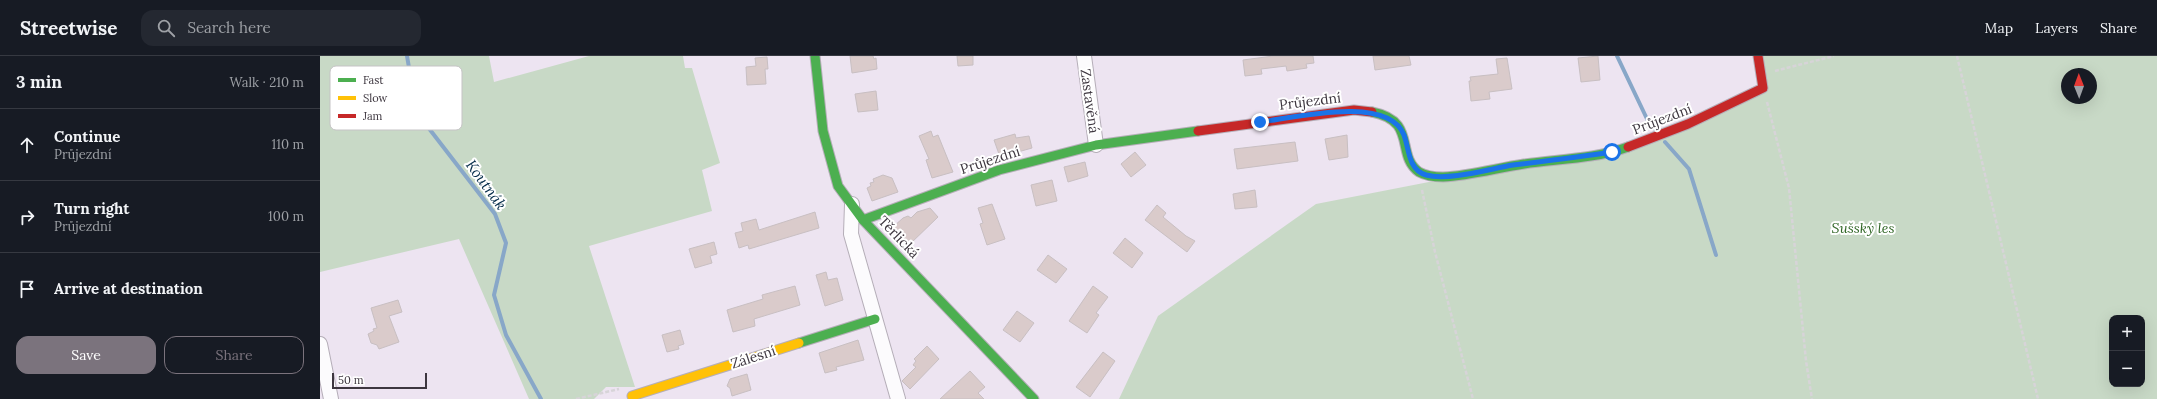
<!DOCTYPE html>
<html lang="en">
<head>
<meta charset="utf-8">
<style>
  :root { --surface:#171b24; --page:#242831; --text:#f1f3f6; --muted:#9ea1a6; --line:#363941; --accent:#7b737d }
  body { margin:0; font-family:Lora,serif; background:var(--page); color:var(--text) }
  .controls { position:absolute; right:12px; bottom:12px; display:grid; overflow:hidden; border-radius:8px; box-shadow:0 4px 16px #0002 }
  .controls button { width:36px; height:36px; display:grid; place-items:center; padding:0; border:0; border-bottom:1px solid var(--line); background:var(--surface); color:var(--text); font:20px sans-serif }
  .compass { position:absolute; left:1741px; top:12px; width:36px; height:36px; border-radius:50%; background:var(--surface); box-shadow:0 4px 16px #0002; rotate:359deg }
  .scale { position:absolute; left:12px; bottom:10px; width:95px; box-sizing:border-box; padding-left:4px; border:2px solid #3d363f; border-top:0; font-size:11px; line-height:14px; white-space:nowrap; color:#3d363f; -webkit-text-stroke:3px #fff; paint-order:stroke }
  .stop { position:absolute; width:12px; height:12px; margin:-9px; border:3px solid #1a73e8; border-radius:50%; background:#fff }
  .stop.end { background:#1a73e8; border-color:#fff; box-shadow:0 1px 4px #0008 }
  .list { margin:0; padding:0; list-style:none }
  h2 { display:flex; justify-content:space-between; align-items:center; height:52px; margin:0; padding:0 16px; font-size:17px }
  h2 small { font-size:13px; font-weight:400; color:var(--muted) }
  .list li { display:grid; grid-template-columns:26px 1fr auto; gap:12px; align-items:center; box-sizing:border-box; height:72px; padding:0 16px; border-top:1px solid var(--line) }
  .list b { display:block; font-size:15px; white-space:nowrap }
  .list p { margin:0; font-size:13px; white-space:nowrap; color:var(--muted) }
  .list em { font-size:13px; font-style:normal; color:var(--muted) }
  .actions { display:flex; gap:8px; padding:12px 16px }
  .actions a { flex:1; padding:9px 0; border:1px solid var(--accent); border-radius:12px; text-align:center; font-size:14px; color:var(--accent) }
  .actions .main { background:var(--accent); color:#fff }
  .icon { flex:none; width:22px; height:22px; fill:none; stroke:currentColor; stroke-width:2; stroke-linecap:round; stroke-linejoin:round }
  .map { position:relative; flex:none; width:1837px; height:343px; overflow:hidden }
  header { display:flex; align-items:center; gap:24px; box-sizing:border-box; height:56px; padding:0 20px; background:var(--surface); border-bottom:1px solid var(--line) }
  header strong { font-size:19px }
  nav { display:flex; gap:22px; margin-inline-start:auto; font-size:14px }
  .search { width:280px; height:36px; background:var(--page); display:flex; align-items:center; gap:10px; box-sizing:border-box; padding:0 14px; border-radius:12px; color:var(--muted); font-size:15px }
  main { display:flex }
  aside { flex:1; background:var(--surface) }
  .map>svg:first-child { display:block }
</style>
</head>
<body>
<header>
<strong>Streetwise</strong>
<div class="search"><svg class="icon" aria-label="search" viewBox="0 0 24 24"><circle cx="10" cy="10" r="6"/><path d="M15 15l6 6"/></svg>Search here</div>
<nav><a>Map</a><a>Layers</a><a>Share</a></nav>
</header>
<main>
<aside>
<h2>3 min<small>Walk · 210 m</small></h2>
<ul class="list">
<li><svg class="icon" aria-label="ahead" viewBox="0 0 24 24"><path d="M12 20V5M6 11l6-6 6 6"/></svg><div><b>Continue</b><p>Průjezdní</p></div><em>110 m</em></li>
<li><svg class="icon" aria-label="right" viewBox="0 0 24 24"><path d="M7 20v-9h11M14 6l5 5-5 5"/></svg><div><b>Turn right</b><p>Průjezdní</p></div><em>100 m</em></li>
<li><svg class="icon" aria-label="arrive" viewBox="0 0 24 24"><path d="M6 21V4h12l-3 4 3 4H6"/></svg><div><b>Arrive at destination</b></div></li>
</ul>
<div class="actions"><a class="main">Save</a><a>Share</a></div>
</aside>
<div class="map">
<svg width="1837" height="343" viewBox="0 0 1837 343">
  <rect width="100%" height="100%" fill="#ede4f1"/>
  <g fill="#c8d9c6" fill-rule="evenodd">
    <path d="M 0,0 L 169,0 L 174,26 L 269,0 L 363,0 L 365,12 L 372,12 L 400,107 L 382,114 L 392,155 L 269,190 L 315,331 L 286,331 L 274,343 L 209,343 L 139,183 L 0,216 Z"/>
    <path d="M 1443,0 L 1837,0 L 1837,343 L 799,343 L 838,260 L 996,148 L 1191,110 L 1292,96 L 1443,32 ZM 1747,18 L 1771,18 L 1771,42 L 1747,42 ZM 1792,262 L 1822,262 L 1822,328 L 1792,328 Z"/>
  </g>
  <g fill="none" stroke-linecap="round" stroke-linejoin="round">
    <g stroke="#88a7c8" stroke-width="4">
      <path d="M 87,0 L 94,41 L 104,66 L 175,158 L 186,187 L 174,239 L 186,279 L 221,343"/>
      <path d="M 1297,0 L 1328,65 L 1336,74"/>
      <path d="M 1345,86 L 1369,113 L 1396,199"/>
    </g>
  </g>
  <g fill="#dacbcb" stroke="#c8bfc2">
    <path d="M 530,0 L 553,0 L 554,3 L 556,2 L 557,13 L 532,17 Z"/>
    <path d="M 637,0 L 653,0 L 653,9 L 638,10 Z"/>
    <path d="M 953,0 L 993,0 L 994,7 L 986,8 L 987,12 L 967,15 L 966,10 L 941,13 L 942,18 L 925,20 L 923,4 Z"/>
    <path d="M 1053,0 L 1089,0 L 1091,9 L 1055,14 Z"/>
    <path d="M 1278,0 L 1280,24 L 1261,26 L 1258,2 Z"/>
    <path d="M 447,1 L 448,13 L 445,13 L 446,28 L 427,29 L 426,11 L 436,10 L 435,2 Z"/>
    <path d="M 1187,2 L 1192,33 L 1169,36 L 1170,43 L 1151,45 L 1149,25 L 1151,25 L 1150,21 L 1178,18 L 1176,3 Z"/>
    <path d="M 556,35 L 558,54 L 538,56 L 535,38 Z"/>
    <path d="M 611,75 L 613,81 L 618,79 L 633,116 L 612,122 L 606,104 L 609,103 L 599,80 Z"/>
    <path d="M 695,78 L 696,82 L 709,80 L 712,92 L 680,101 L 674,84 Z"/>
    <path d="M 1027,79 L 1028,101 L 1009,104 L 1005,83 Z"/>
    <path d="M 975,86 L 978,105 L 917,113 L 914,93 Z"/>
    <path d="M 815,96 L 826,109 L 811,121 L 801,108 Z"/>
    <path d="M 765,106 L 768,120 L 748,126 L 744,111 Z"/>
    <path d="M 563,119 L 572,122 L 578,136 L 552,145 L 547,132 L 551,130 L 550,127 L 554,126 L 553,123 Z"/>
    <path d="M 732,124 L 737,145 L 716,150 L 711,129 Z"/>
    <path d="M 935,134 L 937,151 L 915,153 L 913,138 Z"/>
    <path d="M 672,148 L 685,183 L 667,189 L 660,168 L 663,167 L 658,152 Z"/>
    <path d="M 837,149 L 846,157 L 843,161 L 866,180 L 875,185 L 867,196 L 825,164 Z"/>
    <path d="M 610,152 L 618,161 L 590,188 L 573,171 L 583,162 L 588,160 L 591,162 L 597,156 Z"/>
    <path d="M 495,156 L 499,172 L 429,193 L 428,189 L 419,192 L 415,177 L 423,175 L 421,167 L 436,163 L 439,174 Z"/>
    <path d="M 805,182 L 823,197 L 812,212 L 793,197 Z"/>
    <path d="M 394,186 L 397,198 L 390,200 L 392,207 L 375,212 L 369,193 Z"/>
    <path d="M 728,199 L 747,213 L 736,227 L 717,214 Z"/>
    <path d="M 506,216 L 508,224 L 517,222 L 523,244 L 505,250 L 496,219 Z"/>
    <path d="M 475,230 L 480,249 L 434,263 L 435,270 L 413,276 L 407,254 L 443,243 L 442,239 Z"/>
    <path d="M 773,230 L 788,241 L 776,257 L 779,259 L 767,277 L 749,265 Z"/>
    <path d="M 78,244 L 82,256 L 69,260 L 79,286 L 59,293 L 57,289 L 51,287 L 48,278 L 54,275 L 53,273 L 57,272 L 51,252 Z"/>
    <path d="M 697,255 L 714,267 L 700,286 L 683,274 Z"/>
    <path d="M 360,274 L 364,288 L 358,290 L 359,293 L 347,296 L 342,279 Z"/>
    <path d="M 538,284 L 544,304 L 516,311 L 517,314 L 505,317 L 499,297 Z"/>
    <path d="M 607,290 L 619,303 L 590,333 L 582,325 L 596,311 L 593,309 L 596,305 L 594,303 Z"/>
    <path d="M 783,296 L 795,305 L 770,341 L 756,331 Z"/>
    <path d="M 650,315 L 665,331 L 658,337 L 664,343 L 620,343 Z"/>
    <path d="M 427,318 L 431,334 L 412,340 L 410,332 L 407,330 L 410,323 Z"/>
  </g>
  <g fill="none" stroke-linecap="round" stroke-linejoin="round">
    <defs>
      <g id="street">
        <path d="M 764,0 L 776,89"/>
        <path d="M 532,148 L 531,178 L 578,343"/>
        <path d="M 0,288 L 11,343"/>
      </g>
      <g id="fast">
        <path d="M 495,0 L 503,75 L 518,130 L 543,164 L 714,343"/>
        <path d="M 1052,56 C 1098,65 1075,99 1099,116 C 1106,120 1114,121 1123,121 C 1150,120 1177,112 1204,108 C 1238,103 1275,103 1308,91"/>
        <path d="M 543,164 L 679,114 L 776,89 L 878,75"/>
        <path d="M 479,287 L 555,263"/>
      </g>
      <path id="slow" d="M 312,340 L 479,287"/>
      <g id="jam">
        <path d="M 878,75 L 1034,54 L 1052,56"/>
        <path d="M 1308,91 L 1368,68 L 1443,32 L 1438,0"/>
      </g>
    </defs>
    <use href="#street" stroke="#b5aeb8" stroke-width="16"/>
    <use href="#fast" stroke="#b5aeb8" stroke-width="11"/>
    <use href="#slow" stroke="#b5aeb8" stroke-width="11"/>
    <use href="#jam" stroke="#b5aeb8" stroke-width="11"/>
    <g stroke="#d7d4d8" stroke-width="2.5" stroke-dasharray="4 2" stroke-linecap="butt">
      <path d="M 1637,0 L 1718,343"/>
      <path d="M 1455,15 L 1514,0"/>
      <path d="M 1447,46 L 1469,132 L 1486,305 L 1492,343"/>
      <path d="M 1102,134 L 1115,196 L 1153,343"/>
      <path d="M 256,343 L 299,333"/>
    </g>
    <use href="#street" stroke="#fcfbfd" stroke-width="14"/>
    <use href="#fast" stroke="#4caf50" stroke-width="9"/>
    <use href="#slow" stroke="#ffc107" stroke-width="9"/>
    <use href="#jam" stroke="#c62828" stroke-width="9"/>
  </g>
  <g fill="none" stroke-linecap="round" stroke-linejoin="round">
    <path stroke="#1a73e8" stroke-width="5" d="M 940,66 C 973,62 1068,38 1084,79 C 1089,92 1088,114 1106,119 C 1129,125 1169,113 1193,109 C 1226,105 1259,101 1292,96"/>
  </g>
  <g text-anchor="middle" stroke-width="4" stroke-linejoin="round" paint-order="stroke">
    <g font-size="14" fill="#3d363f" stroke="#fff">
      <text transform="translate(770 45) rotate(82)" y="5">Zastavěná</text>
      <text transform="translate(990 45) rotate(-7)" y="5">Průjezdní</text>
      <text transform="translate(1342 63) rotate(-21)" y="5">Průjezdní</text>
      <text transform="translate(670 104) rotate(-18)" y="5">Průjezdní</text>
      <text transform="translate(579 181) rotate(46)" y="5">Těrlická</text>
      <text transform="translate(433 301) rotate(-18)" y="5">Zálesní</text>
    </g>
    <g font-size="14" font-style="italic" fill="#306625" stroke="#fff">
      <text x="1543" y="177">Sušský les</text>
    </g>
    <g font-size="15" font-style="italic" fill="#062d4a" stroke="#fff">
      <text transform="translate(166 129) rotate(54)" y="5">Koutnák</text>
    </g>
  </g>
  <rect x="10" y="10" width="132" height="64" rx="6" fill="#fff" stroke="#c5c3c5" stroke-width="1"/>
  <rect x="18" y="22" width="18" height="4" fill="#4caf50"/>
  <rect x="18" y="40" width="18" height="4" fill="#ffc107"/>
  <rect x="18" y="58" width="18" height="4" fill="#c62828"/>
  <g font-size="11" fill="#3d363f">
    <text x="43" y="28">Fast</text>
    <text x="43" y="46">Slow</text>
    <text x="43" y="64">Jam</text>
  </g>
</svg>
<div class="controls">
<button>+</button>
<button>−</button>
</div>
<svg class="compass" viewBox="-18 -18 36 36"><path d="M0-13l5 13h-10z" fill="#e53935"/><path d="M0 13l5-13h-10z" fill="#9ea1a6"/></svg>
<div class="scale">50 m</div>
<div class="stop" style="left:1292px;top:96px"></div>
<div class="stop end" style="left:940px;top:66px"></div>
</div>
</main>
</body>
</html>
